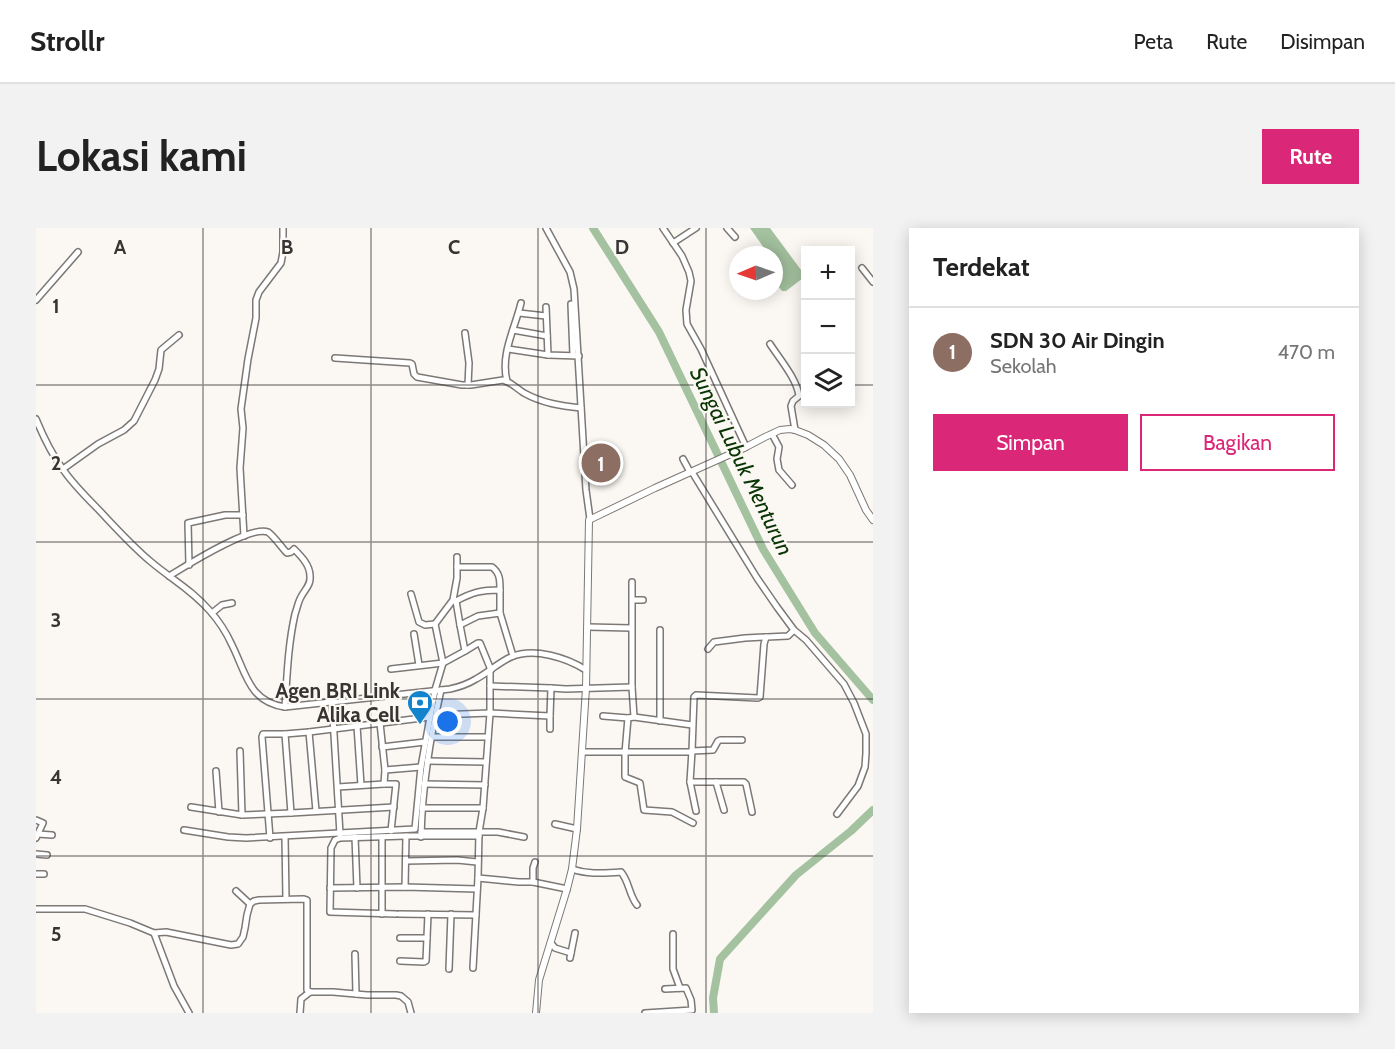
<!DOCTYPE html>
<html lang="id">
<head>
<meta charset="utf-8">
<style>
  :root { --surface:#fff; --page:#f2f2f2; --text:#222; --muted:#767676; --line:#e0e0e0; --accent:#db2777 }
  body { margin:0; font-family:Cabin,sans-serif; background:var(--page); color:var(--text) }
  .controls { position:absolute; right:18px; top:18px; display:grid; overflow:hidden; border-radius:0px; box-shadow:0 3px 15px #0003 }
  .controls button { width:54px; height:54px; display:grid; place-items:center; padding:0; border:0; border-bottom:2px solid var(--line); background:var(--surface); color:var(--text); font:30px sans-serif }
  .compass { position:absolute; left:693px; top:18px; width:54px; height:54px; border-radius:50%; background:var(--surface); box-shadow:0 3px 15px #0003; rotate:268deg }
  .you { position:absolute; left:412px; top:494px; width:21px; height:21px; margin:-15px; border:4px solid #fff; border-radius:50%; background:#1a73e8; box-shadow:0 0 0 9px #1a73e833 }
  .badge { display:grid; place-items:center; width:39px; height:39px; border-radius:50%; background:var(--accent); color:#fff; font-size:20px; font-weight:700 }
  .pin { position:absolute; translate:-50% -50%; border:3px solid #fff; box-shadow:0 2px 6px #0006 }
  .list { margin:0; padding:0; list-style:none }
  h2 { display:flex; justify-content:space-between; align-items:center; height:78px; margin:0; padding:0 24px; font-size:26px }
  h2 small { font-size:20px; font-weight:400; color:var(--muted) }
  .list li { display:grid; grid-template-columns:39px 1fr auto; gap:18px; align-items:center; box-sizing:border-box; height:90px; padding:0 24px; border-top:2px solid var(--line) }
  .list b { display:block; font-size:22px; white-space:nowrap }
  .list p { margin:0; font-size:20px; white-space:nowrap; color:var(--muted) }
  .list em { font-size:20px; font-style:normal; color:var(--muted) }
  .actions { display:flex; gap:12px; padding:18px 24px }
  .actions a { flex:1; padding:14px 0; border:2px solid var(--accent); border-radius:0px; text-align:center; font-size:21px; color:var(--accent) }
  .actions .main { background:var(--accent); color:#fff }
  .icon { flex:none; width:33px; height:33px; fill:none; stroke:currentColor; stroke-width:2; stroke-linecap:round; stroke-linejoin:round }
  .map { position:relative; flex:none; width:837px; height:785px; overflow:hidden; border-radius:0px }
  header { display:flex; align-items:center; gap:36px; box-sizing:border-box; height:84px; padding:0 30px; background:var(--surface); border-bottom:2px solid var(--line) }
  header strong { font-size:28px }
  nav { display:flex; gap:33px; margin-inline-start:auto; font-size:21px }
  .intro { display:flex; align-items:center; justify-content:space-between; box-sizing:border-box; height:144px; padding:0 36px }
  h1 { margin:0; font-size:42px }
  .button { padding:15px 27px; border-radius:0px; background:var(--accent); color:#fff; font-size:21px; font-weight:700 }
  main { display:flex; gap:36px; padding:0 36px }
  aside { flex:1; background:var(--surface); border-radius:0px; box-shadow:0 3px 15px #0003 }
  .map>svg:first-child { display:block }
</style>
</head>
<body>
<header>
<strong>Strollr</strong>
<nav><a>Peta</a><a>Rute</a><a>Disimpan</a></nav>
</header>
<div class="intro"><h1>Lokasi kami</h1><a class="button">Rute</a></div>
<main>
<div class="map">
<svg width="837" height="785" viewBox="0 0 837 785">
  <rect width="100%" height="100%" fill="#fbf7f3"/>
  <path fill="#a4c29f" d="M 714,0 L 734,0 L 768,46 L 767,50 L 750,63 L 746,63 L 738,53 L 738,27 L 733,27 Z"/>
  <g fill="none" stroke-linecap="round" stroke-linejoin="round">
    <g stroke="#a4c29f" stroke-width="8">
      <path d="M 557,0 L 623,104 L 727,321 L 779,405 L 837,472"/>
      <path d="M 678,785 L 677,770 L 684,731 L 760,647 L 815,603 L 837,582"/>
    </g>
    <defs>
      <g id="minor">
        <path d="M 510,0 L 534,44 L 538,61 L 550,262 L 554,291"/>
        <path d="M 627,0 L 646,28 L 653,44 L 655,53 L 650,82 L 651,96 L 665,121 L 710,219"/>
        <path d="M 691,0 L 699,9"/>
        <path d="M 637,15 L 660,0"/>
        <path d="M 826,40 L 837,54"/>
        <path d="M 0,72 L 42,24"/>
        <path d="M 535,76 L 537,127"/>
        <path d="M 510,79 L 512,127"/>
        <path d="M 483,85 L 510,88"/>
        <path d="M 477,102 L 511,108"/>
        <path d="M 429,105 L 433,135 L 432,157"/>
        <path d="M 734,116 C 743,130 761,151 763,168 L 757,173 L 755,178 L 759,202"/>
        <path d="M 472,121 L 512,127 L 543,128"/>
        <path d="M 299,130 L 374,135 L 376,136 L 378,146 L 381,149 L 426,157 L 435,157 L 467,152 C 475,154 480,160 488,165 C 506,175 525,178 545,180"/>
        <path d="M 471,153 C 464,127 479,100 485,75"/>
        <path d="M 0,191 C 7,208 15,225 26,240 C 36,255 49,268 62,281 C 79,299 95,317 114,333 C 135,351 155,361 174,383 C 182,392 191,406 196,417 C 210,445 213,474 249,479 L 414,461 C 423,459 432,456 440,451 C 452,445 463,434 475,429 C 498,419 531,430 550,442"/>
        <path d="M 736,206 L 743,219 L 741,231 L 743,242 L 756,257"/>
        <path d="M 647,231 L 654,244"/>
        <path d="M 27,241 L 62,216 L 88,202 L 98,193 L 119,152 L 123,141 L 125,122 L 143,107"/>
        <path d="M 656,244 L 721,350 L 741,379 L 758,402 L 770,412 L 808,456 L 818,475 L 830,506 L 830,525 L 829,539 L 822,558 L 801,586"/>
        <path d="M 208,308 L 204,240 L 207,200 L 205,181 L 212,131 L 220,90 L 220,72 L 223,64 L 245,35 L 247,24 L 247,0"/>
        <path d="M 153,337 L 152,295 L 189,287 L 207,287"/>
        <path d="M 421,339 L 456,339 C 464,345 464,352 464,362"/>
        <path d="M 133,348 C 150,338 214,297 232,304 C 237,307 246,320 251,325 L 255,324 L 258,321 C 265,328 274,337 274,348 C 275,357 269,361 265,369 C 262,374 261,381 259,386 C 252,417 251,448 249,479"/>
        <path d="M 596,354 L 596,459"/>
        <path d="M 375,366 L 383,394 L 389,397 L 399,396"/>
        <path d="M 597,372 L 607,372"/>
        <path d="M 418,373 L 420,373 L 424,397"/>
        <path d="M 420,373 C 437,364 445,362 464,362 L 464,385"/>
        <path d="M 176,385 L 186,377 L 196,375"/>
        <path d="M 552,399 L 595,400"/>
        <path d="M 624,402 L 624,493"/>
        <path d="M 378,406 L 383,437"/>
        <path d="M 672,421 L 678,414 L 709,410 L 752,408 L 758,402"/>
        <path d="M 429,423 L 442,415 L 444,415 L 455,442"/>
        <path d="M 355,441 L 407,435 L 429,423 L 424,397 L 442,388 L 464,385 L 477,428"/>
        <path d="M 454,443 L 454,485 L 447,580 L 443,604 L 442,650 L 483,654 L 497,654 L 531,661"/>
        <path d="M 515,460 L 530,461 L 596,459 L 598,489 L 592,490 L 589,525 L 589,549 L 604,555 L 608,582 L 636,584 L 657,595"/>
        <path d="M 296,473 L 304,606"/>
        <path d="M 400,487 L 454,485 L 514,488 L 515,460 L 454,458"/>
        <path d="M 514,488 L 514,501"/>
        <path d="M 567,488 L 592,490"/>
        <path d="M 598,489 L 656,497"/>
        <path d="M 344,495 L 349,542 L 348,556 L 360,556 L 355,603"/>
        <path d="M 321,498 L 325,557"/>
        <path d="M 273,504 L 280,583"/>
        <path d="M 249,506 L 255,585"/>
        <path d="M 396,509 L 452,509"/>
        <path d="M 706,512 L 684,512 L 682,513 L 677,522 L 656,523 L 658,469 L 660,467 L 722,470 L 724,469 L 728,416 L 730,409"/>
        <path d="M 346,519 L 389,514"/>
        <path d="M 204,523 L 206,587"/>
        <path d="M 656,523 L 654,554 L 660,583"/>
        <path d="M 547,524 L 656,524"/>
        <path d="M 391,533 L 450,534"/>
        <path d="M 349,542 L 385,539"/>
        <path d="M 180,543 L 183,584"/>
        <path d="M 654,554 L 708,554 L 710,556 L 716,584"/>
        <path d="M 680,554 L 688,582"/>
        <path d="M 388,556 L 449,557"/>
        <path d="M 302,559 L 348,556"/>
        <path d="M 155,579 L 206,587 L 255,585 L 358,579"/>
        <path d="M 386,580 L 447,580"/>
        <path d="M 0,592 L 7,595 L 0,610"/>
        <path d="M 519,596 L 541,601"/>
        <path d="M 148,602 L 192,609 L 210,610 L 379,601 L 385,539 L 399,462 L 407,435 L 399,396 L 417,372 L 421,350 L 421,329"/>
        <path d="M 385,604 L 462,604 L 488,609"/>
        <path d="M 2,606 L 16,607"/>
        <path d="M 249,609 L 250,671"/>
        <path d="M 319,609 L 321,660"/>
        <path d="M 385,609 C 386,559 394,510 405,462"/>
        <path d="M 234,610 L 226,509 L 227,506 L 249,506 L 273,504 L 394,489"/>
        <path d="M 0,626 L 11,627"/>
        <path d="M 370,633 L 421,632 L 441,634"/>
        <path d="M 536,641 C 553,647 568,645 585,644 C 593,653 593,667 601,677"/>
        <path d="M 0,646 L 8,646"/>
        <path d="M 497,654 L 497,640 L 499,634"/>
        <path d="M 369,659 L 370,608 L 443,608"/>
        <path d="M 294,660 L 369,659 L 441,661"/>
        <path d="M 200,663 L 214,676 L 218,673 L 223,672 L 268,671 L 271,672 L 271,762 L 274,764 L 297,764 L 331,767 L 360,767 L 365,768 L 372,774 L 375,785"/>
        <path d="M 0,681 L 49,681 L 94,695 L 118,705 L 130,704 L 195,717 L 202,716 L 207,709 L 209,700 L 211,687 L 214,676"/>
        <path d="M 346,686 L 346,609"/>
        <path d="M 360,686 L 294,684 L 295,620 L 299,612 L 304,610 L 370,608"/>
        <path d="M 363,686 L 440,687"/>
        <path d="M 118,705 L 138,758 L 153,785"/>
        <path d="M 637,706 L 637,741 L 644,760"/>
        <path d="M 364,710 L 391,710"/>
        <path d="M 515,715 L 519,720 L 535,725"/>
        <path d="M 319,726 L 320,766"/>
        <path d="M 534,730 L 539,705"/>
        <path d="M 364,733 L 388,734 L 390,733 L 392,686"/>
        <path d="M 437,740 L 442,650"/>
        <path d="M 413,741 L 415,686"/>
        <path d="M 264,785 L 265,771 L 274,764"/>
        <path d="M 609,785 L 656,782 L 655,772 L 650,760 L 629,761"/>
      </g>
      <path id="tertiary" d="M 500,785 L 503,752 L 531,661 L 536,641 L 541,601 L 550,460 L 553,292 L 619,260 L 708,220 L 729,209 L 744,202 L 754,201 L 759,202 L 772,207 L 788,217 L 803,231 L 814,247 L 830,282 L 837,292"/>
    </defs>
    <use href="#minor" stroke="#7c7875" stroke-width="8"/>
    <use href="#tertiary" stroke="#7c7875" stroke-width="8"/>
    <use href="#minor" stroke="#fff" stroke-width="5"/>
    <use href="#tertiary" stroke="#fff" stroke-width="6"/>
  </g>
  <path fill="none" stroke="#363533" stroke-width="1.5" stroke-opacity="0.55" d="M 167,0 L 167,785M 335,0 L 335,785M 502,0 L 502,785M 670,0 L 670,785M 0,157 L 770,157M 814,157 L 837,157M 0,314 L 837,314M 0,471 L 837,471M 0,628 L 837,628"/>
  <defs>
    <symbol id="bank-pin" viewBox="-11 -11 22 30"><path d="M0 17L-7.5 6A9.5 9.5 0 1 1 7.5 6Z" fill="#1284cd" stroke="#fbf7f3"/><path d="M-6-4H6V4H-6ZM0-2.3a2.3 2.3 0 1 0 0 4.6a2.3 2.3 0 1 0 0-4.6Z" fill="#fff"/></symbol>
  </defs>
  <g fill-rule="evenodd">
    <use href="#bank-pin" x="369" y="460" width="30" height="40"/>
  </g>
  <g text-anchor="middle" stroke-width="4.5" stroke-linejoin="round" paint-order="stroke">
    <g font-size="21" font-weight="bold" fill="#363533" stroke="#fbf7f3" text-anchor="end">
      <text x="364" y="470">Agen BRI Link<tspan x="364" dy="24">Alika Cell</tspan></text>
    </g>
    <g font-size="22" font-style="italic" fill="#093403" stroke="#fbf7f3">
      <text transform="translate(706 233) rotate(64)" y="8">Sungai Lubuk Menturun</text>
    </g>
  </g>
  <g font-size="20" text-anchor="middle" font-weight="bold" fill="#363533" stroke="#fbf7f3" stroke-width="4.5" stroke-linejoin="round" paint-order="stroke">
    <text x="84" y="26">A</text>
    <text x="251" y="26">B</text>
    <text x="418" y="26">C</text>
    <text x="586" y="26">D</text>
    <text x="20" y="85">1</text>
    <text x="20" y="242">2</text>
    <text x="20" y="399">3</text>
    <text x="20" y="556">4</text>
    <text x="20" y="713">5</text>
  </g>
</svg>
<div class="controls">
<button>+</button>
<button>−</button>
<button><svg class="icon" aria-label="layers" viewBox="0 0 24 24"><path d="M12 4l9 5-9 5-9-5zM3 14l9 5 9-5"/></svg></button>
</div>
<svg class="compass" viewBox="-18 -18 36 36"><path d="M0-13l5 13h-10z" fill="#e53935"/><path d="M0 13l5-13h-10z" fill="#767676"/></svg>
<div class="you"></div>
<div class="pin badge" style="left:565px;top:235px;background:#8d6e63">1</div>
</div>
<aside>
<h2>Terdekat<small></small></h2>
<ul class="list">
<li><span class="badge" style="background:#8d6e63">1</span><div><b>SDN 30 Air Dingin</b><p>Sekolah</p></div><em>470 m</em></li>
</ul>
<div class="actions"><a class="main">Simpan</a><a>Bagikan</a></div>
</aside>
</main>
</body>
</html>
